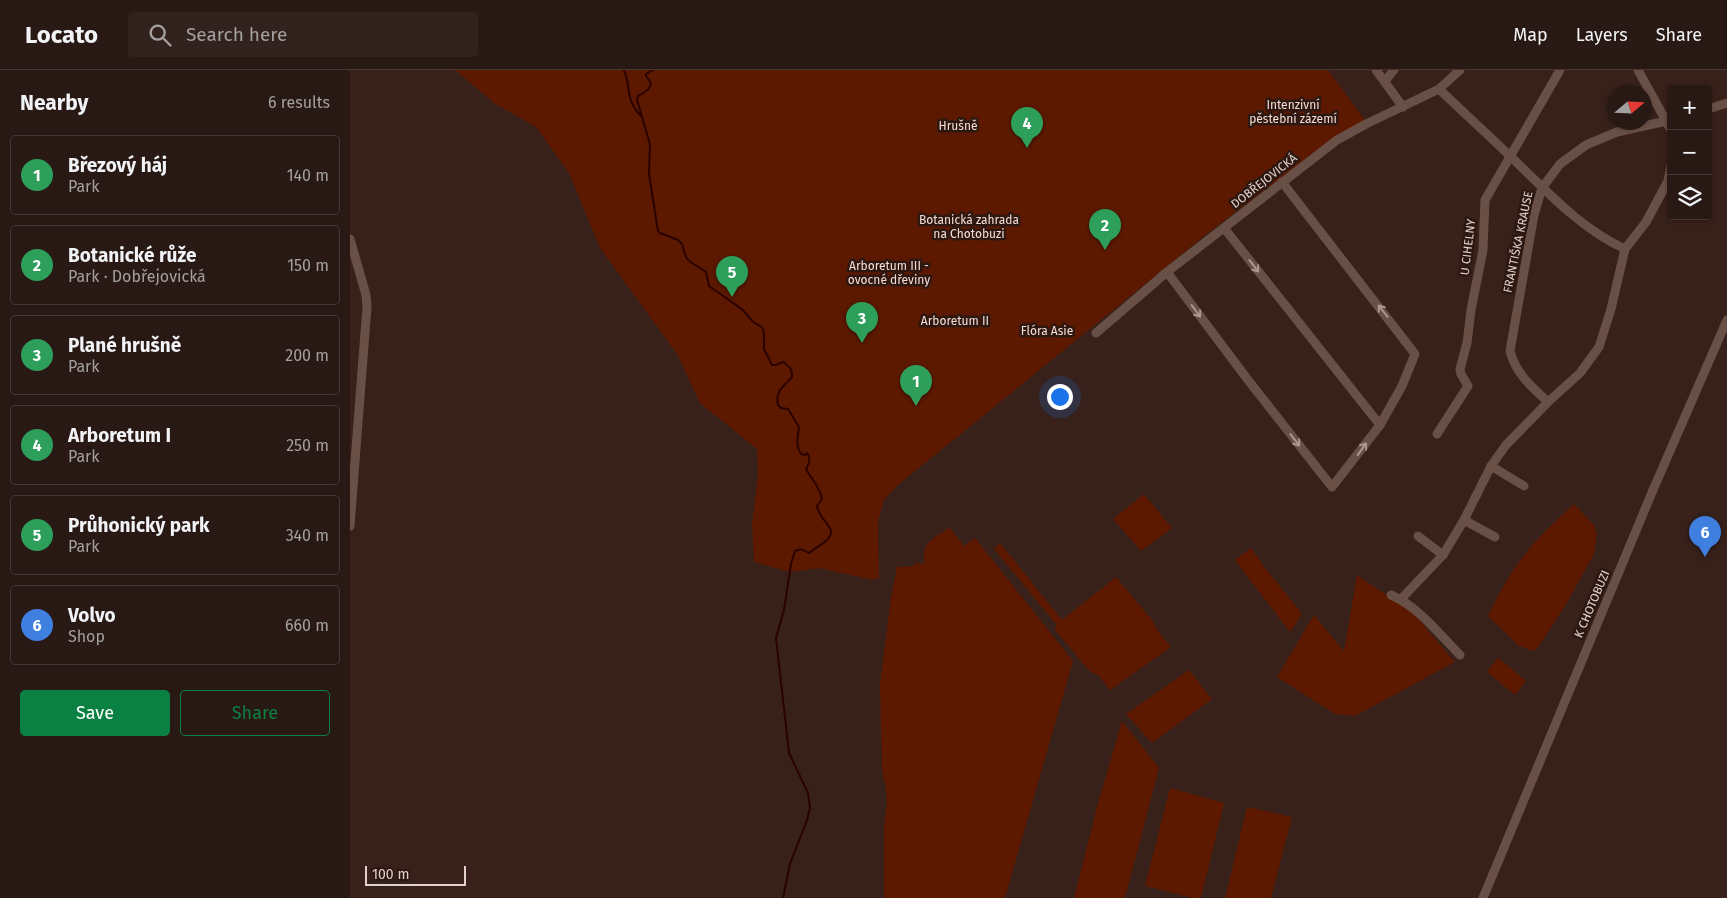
<!DOCTYPE html>
<html lang="en">
<head>
<meta charset="utf-8">
<style>
  :root { --surface:#291914; --page:#31221d; --text:#f1f3f6; --muted:#a5a0a0; --line:#453834; --accent:#0b8043 }
  body { margin:0; font-family:"Fira Sans",sans-serif; background:var(--page); color:var(--text) }
  .controls { position:absolute; right:15px; top:15px; display:grid; overflow:hidden; border-radius:5px; box-shadow:0 1px 4px #0004 }
  .controls button { width:45px; height:45px; display:grid; place-items:center; padding:0; border:0; border-bottom:1px solid var(--line); background:var(--surface); color:var(--text); font:25px sans-serif }
  .compass { position:absolute; left:1257px; top:15px; width:45px; height:45px; border-radius:50%; background:var(--surface); box-shadow:0 1px 4px #0004; rotate:71deg }
  .scale { position:absolute; left:15px; bottom:12px; width:101px; box-sizing:border-box; padding-left:5px; border:2px solid #e1d1cc; border-top:0; font-size:14px; line-height:18px; white-space:nowrap; color:#e1d1cc; -webkit-text-stroke:4px #2d1811; paint-order:stroke }
  .you { position:absolute; left:709px; top:326px; width:18px; height:18px; margin:-12px; border:4px solid #fff; border-radius:50%; background:#1a73e8; box-shadow:0 0 0 8px #1a73e833 }
  .badge { display:grid; place-items:center; width:32px; height:32px; border-radius:50%; background:var(--accent); color:#fff; font-size:16px; font-weight:700 }
  .pin { position:absolute; translate:-50% -41px; filter:drop-shadow(0 1px 2px #0008) }
  .pin::after { content:''; position:absolute; top:26px; width:18px; height:15px; background:inherit; clip-path:polygon(0 0,100% 0,50% 100%) }
  .list { margin:0; padding:0; list-style:none }
  h2 { display:flex; justify-content:space-between; align-items:center; height:65px; margin:0; padding:0 20px; font-size:21px }
  h2 small { font-size:16px; font-weight:400; color:var(--muted) }
  .list li { display:grid; grid-template-columns:32px 1fr auto; gap:15px; align-items:center; box-sizing:border-box; height:80px; margin:0 10px 10px; padding:0 10px; border:1px solid var(--line); border-radius:5px }
  .list b { display:block; font-size:19px; white-space:nowrap }
  .list p { margin:0; font-size:16px; white-space:nowrap; color:var(--muted) }
  .list em { font-size:16px; font-style:normal; color:var(--muted) }
  .actions { display:flex; gap:10px; padding:15px 20px }
  .actions a { flex:1; padding:11px 0; border:1px solid var(--accent); border-radius:5px; text-align:center; font-size:18px; color:var(--accent) }
  .actions .main { background:var(--accent); color:#fff }
  .icon { flex:none; width:28px; height:28px; fill:none; stroke:currentColor; stroke-width:2; stroke-linecap:round; stroke-linejoin:round }
  .map { position:relative; flex:none; width:1377px; height:828px; overflow:hidden }
  header { display:flex; align-items:center; gap:30px; box-sizing:border-box; height:70px; padding:0 25px; background:var(--surface); border-bottom:1px solid var(--line) }
  header strong { font-size:24px }
  nav { display:flex; gap:28px; margin-inline-start:auto; font-size:18px }
  .search { width:350px; height:45px; background:var(--page); display:flex; align-items:center; gap:12px; box-sizing:border-box; padding:0 18px; border-radius:5px; color:var(--muted); font-size:19px }
  main { display:flex }
  aside { flex:1; background:var(--surface) }
  .map>svg:first-child { display:block }
</style>
</head>
<body>
<header>
<strong>Locato</strong>
<div class="search"><svg class="icon" aria-label="search" viewBox="0 0 24 24"><circle cx="10" cy="10" r="6"/><path d="M15 15l6 6"/></svg>Search here</div>
<nav><a>Map</a><a>Layers</a><a>Share</a></nav>
</header>
<main>
<aside>
<h2>Nearby<small>6 results</small></h2>
<ul class="list">
<li><span class="badge" style="background:#2e9e5b">1</span><div><b>Březový háj</b><p>Park</p></div><em>140 m</em></li>
<li><span class="badge" style="background:#2e9e5b">2</span><div><b>Botanické růže</b><p>Park · Dobřejovická</p></div><em>150 m</em></li>
<li><span class="badge" style="background:#2e9e5b">3</span><div><b>Plané hrušně</b><p>Park</p></div><em>200 m</em></li>
<li><span class="badge" style="background:#2e9e5b">4</span><div><b>Arboretum I</b><p>Park</p></div><em>250 m</em></li>
<li><span class="badge" style="background:#2e9e5b">5</span><div><b>Průhonický park</b><p>Park</p></div><em>340 m</em></li>
<li><span class="badge" style="background:#3f7fe0">6</span><div><b>Volvo</b><p>Shop</p></div><em>660 m</em></li>
</ul>
<div class="actions"><a class="main">Save</a><a>Share</a></div>
</aside>
<div class="map">
<svg width="1377" height="828" viewBox="0 0 1377 828">
  <rect width="100%" height="100%" fill="#37211a"/>
  <g fill="#5d1900">
    <path d="M 105,0 L 978,0 L 1015,50 L 982,69 L 859,162 L 548,415 L 534,430 L 528,452 L 529,508 L 523,510 L 469,498 L 440,502 L 404,492 L 402,455 L 408,404 L 407,379 L 350,333 L 327,284 L 250,178 L 219,103 L 186,57 L 144,33 Z"/>
    <path d="M 794,424 L 822,458 L 791,481 L 763,449 Z"/>
    <path d="M 1224,434 L 1244,455 L 1247,463 L 1244,484 L 1218,531 L 1189,576 L 1184,581 L 1169,576 L 1138,546 C 1148,525 1158,506 1172,488 C 1187,468 1206,451 1224,434 Z"/>
    <path d="M 600,458 L 614,476 L 625,468 L 723,591 L 655,828 L 534,828 L 534,754 L 537,733 L 536,718 L 532,700 L 530,614 L 541,528 L 547,497 L 564,496 L 565,493 L 575,494 C 569,475 583,468 597,459 Z"/>
    <path d="M 650,473 L 712,550 L 766,507 L 802,550 L 810,564 L 821,577 L 760,620 L 749,606 L 741,602 L 736,597 L 705,560 L 706,554 L 644,479 Z"/>
    <path d="M 901,478 L 916,499 L 950,541 L 951,546 L 940,562 L 885,490 Z"/>
    <path d="M 1007,505 L 1064,544 L 1105,592 L 1005,646 L 985,644 L 927,607 L 964,545 L 994,581 Z"/>
    <path d="M 1148,588 L 1176,611 L 1165,625 L 1137,602 Z"/>
    <path d="M 839,600 L 862,629 L 802,673 L 776,644 Z"/>
    <path d="M 772,651 L 809,698 L 775,828 L 724,828 L 747,737 Z"/>
    <path d="M 820,718 L 874,733 L 851,828 L 843,828 L 795,816 Z"/>
    <path d="M 897,737 L 942,747 L 921,828 L 875,828 Z"/>
  </g>
  <g fill="none" stroke-linecap="round" stroke-linejoin="round">
    <g stroke="#2a0200" stroke-width="2">
      <path d="M 274,0 C 281,16 275,30 291,46"/>
      <path d="M 303,0 L 296,4 L 296,6 L 301,13 C 300,21 294,22 288,26 L 287,30 L 300,74 L 299,104 L 308,161 L 310,163 L 328,170 L 332,174 L 336,187 L 339,191 L 356,202 L 359,216 L 393,240 L 403,252 L 412,257 L 414,263 L 414,279 L 422,295 L 426,295 L 433,292 C 439,296 443,299 442,307 C 434,316 425,321 428,335 L 431,338 L 438,339 L 449,357 C 448,368 445,375 451,384 L 455,385 L 457,383 C 461,387 459,394 456,399 C 462,410 470,417 472,429 L 467,436 C 470,455 496,459 469,476 C 465,478 463,481 459,483 C 453,480 452,478 445,481 L 441,494 L 434,540 L 426,568 L 439,683 L 458,723 L 460,738 L 457,750 L 440,794 L 433,828"/>
    </g>
    <g stroke="#695047" stroke-width="9">
      <path d="M 1026,0 L 1053,37"/>
      <path d="M 1288,0 L 1321,60"/>
      <path d="M 1035,11 L 1044,0"/>
      <path d="M 1089,19 C 1112,41 1136,63 1159,85 C 1196,120 1229,158 1275,179"/>
      <path d="M 1358,39 L 1377,33"/>
      <path d="M 874,158 L 1030,355"/>
      <path d="M 0,169 L 16,225 L 17,237 L 0,456"/>
      <path d="M 817,202 L 898,310 L 982,417 L 1030,355 L 1052,316 L 1065,284 L 932,112"/>
      <path d="M 746,263 L 817,202 L 987,70 L 1016,54 L 1089,19 L 1110,0"/>
      <path d="M 1198,332 C 1181,316 1166,304 1160,281 L 1184,145 L 1192,118 L 1210,94 L 1236,75 L 1267,62 L 1321,50"/>
      <path d="M 1087,364 L 1118,316 L 1111,304 L 1110,299 L 1117,273 L 1121,240 L 1133,180 L 1135,130 L 1210,0"/>
      <path d="M 1141,396 L 1174,416"/>
      <path d="M 1114,450 L 1145,467"/>
      <path d="M 1068,466 L 1093,485"/>
      <path d="M 1041,525 C 1069,537 1089,564 1110,585"/>
      <path d="M 1051,529 L 1093,485 L 1114,450 L 1141,396 L 1156,375 L 1198,332 L 1230,303 L 1249,277 L 1261,239 L 1275,179 L 1296,152 L 1318,111 L 1321,96"/>
      <path d="M 1133,828 L 1303,420 L 1377,250"/>
    </g>
  </g>
  <defs><path id="oneway-shaft" d="M-6 0H5M1.5-3L5.5 0L1.5 3" fill="none" stroke-width="1.6" stroke-linecap="round" stroke-linejoin="round" transform="scale(1.25)"/></defs>
  <g stroke="#ab9790">
    <use href="#oneway-shaft" transform="translate(904 196) rotate(52)"/>
    <use href="#oneway-shaft" transform="translate(846 241) rotate(53)"/>
    <use href="#oneway-shaft" transform="translate(1033 241) rotate(-128)"/>
    <use href="#oneway-shaft" transform="translate(945 370) rotate(52)"/>
    <use href="#oneway-shaft" transform="translate(1012 379) rotate(-54)"/>
  </g>
  <g text-anchor="middle" stroke-width="5" stroke-linejoin="round" paint-order="stroke">
    <g font-size="12" fill="#f6ddd5" stroke="#2d1811">
      <text x="943" y="39">Intenzivní<tspan x="943" dy="14">pěstební zázemí</tspan></text>
      <text x="608" y="60">Hrušně</text>
      <text x="619" y="154">Botanická zahrada<tspan x="619" dy="14">na Chotobuzi</tspan></text>
      <text x="539" y="200">Arboretum III -<tspan x="539" dy="14">ovocné dřeviny</tspan></text>
      <text x="605" y="255">Arboretum II</text>
      <text x="697" y="265">Flóra Asie</text>
    </g>
    <g font-size="12" fill="#e1d1cc" stroke="#2d1811">
      <text transform="translate(914 111) rotate(-38)" y="4">DOBŘEJOVICKÁ</text>
      <text transform="translate(1168 172) rotate(-78)" y="4">FRANTIŠKA KRAUSE</text>
      <text transform="translate(1118 177) rotate(-83)" y="4">U CIHELNY</text>
      <text transform="translate(1242 534) rotate(-67)" y="4">K CHOTOBUZI</text>
    </g>
  </g>
</svg>
<div class="controls">
<button>+</button>
<button>−</button>
<button><svg class="icon" aria-label="layers" viewBox="0 0 24 24"><path d="M12 4l9 5-9 5-9-5zM3 14l9 5 9-5"/></svg></button>
</div>
<svg class="compass" viewBox="-18 -18 36 36"><path d="M0-13l5 13h-10z" fill="#e53935"/><path d="M0 13l5-13h-10z" fill="#a5a0a0"/></svg>
<div class="scale">100 m</div>
<div class="you"></div>
<div class="pin badge" style="left:566px;top:336px;background:#2e9e5b">1</div>
<div class="pin badge" style="left:755px;top:180px;background:#2e9e5b">2</div>
<div class="pin badge" style="left:512px;top:273px;background:#2e9e5b">3</div>
<div class="pin badge" style="left:677px;top:78px;background:#2e9e5b">4</div>
<div class="pin badge" style="left:382px;top:227px;background:#2e9e5b">5</div>
<div class="pin badge" style="left:1355px;top:487px;background:#3f7fe0">6</div>
</div>
</main>
</body>
</html>
